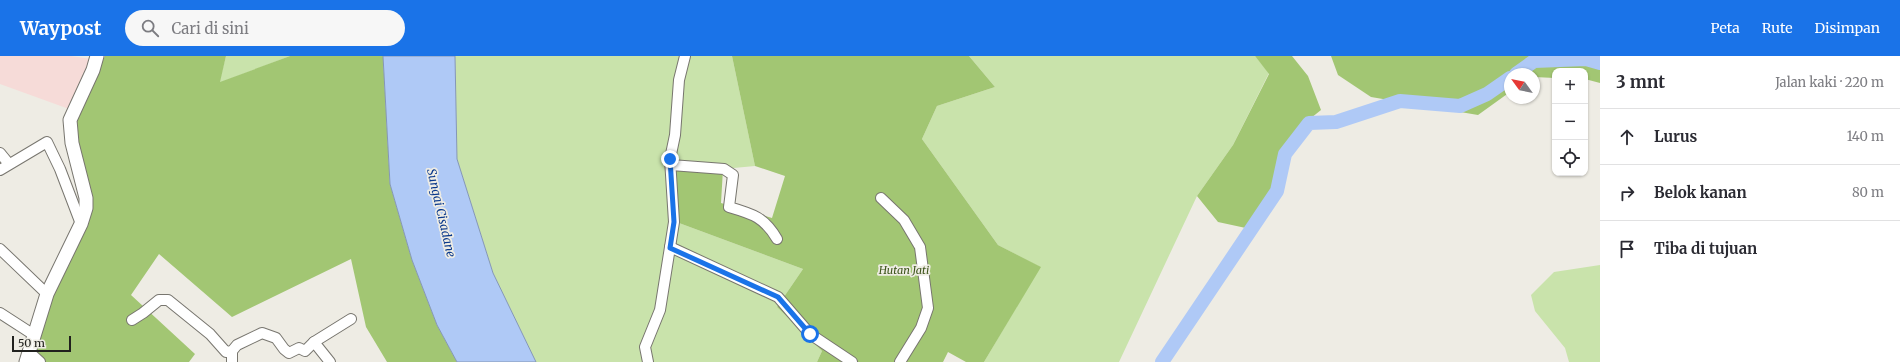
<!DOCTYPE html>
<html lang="id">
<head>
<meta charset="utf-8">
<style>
  :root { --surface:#fff; --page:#f7f7f7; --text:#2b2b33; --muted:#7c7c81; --line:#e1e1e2; --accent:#1a73e8 }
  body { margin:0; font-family:Merriweather,serif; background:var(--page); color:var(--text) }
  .controls { position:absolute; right:12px; top:12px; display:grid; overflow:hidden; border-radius:8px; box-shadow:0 1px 3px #0004 }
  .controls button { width:36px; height:36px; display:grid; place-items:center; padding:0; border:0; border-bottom:1px solid var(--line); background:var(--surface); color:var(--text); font:20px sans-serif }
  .compass { position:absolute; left:1504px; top:12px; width:36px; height:36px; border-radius:50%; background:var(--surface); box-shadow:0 1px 3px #0004; rotate:303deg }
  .scale { position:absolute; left:12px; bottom:10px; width:59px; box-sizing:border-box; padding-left:4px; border:2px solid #21211e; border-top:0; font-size:11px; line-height:14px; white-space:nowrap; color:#21211e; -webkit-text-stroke:3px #eeece4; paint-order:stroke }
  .stop { position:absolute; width:12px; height:12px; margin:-9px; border:3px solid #1a73e8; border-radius:50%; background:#fff }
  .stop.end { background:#1a73e8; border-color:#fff; box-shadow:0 1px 4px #0008 }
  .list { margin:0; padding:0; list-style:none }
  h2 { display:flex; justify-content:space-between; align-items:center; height:52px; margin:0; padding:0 16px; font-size:17px }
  h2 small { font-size:13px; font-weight:400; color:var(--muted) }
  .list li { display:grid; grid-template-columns:26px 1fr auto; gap:12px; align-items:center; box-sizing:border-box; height:56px; padding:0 16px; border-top:1px solid var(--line) }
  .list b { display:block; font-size:15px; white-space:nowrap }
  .list em { font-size:13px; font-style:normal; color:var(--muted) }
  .icon { flex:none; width:22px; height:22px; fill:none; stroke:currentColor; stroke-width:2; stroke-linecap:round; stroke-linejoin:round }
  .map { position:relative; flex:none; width:1600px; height:306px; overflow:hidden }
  header { display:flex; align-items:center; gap:24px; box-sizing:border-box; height:56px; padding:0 20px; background:var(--accent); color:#fff }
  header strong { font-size:19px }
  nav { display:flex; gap:22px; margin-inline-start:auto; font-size:14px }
  .search { width:280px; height:36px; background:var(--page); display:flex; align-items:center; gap:10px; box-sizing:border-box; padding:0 14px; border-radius:22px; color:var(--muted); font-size:15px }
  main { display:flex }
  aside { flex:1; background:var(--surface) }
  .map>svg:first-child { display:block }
</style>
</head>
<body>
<header>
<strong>Waypost</strong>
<div class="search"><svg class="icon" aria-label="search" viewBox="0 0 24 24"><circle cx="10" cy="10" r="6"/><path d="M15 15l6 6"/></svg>Cari di sini</div>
<nav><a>Peta</a><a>Rute</a><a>Disimpan</a></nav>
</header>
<main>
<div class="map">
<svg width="1600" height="306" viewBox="0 0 1600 306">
  <rect width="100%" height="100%" fill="#eeece4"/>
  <path fill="#f6dbd8" d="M 0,0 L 71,0 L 91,3 L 69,53 L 0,28 Z"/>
  <g fill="#c9e3ab">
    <path d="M 226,0 L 290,0 L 219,27 Z"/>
    <path d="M 455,0 L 732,0 L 755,110 L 723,113 L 679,167 L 803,213 L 777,251 L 822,295 L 817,306 L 536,306 L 493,217 L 457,103 Z"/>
    <path d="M 969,0 L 1255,0 L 1269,17 L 1233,89 L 1197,140 L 1119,306 L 984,306 L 1040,211 L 998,189 L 922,83 L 937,50 L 995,31 Z"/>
    <path d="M 1600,209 L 1600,306 L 1569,306 L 1565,292 L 1535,255 L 1531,239 L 1554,216 Z"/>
  </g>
  <g fill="#a2c673">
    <path d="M 105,0 L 226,0 L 220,26 L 290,0 L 383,0 L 390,128 L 412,204 L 437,269 L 457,306 L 387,306 L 366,271 L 351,203 L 232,261 L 159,198 L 131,239 L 195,298 L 189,306 L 29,306 L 45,252 L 87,155 L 70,92 L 76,62 Z"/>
    <path d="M 732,0 L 969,0 L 995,31 L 937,50 L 922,83 L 998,189 L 1041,211 L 984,306 L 966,306 L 948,296 L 943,306 L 817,306 L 822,295 L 777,251 L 803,213 L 679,167 L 674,108 L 723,113 L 721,147 L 772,162 L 785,120 L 755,110 Z"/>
    <path d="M 1255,0 L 1292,0 L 1308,20 L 1321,54 L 1301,70 L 1276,146 L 1255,174 L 1218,166 L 1197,140 L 1233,89 L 1269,18 Z"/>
    <path d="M 1331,0 L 1600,0 L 1600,27 L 1585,23 L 1585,15 L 1555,15 L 1555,22 L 1534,21 L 1534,18 L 1510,18 L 1510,36 L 1478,59 L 1371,41 L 1338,19 Z"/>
  </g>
  <path fill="#afc9f6" stroke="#8497b5" d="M 383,0 L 455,0 L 457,103 L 493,217 L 536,306 L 457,306 L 437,269 L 412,204 L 390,128 Z"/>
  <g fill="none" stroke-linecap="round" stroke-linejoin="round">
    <g stroke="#afc9f6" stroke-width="14">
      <path d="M 1516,18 L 1534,5 L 1586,3 L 1600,7"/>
      <path d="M 1162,306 L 1277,135 L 1285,98 L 1309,67 L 1336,66 L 1400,45 L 1460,50 L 1487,38 L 1510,22"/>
    </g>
    <defs>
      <g id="minor">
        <path d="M 0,97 L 9,108"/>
        <path d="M 671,109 L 724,113 L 733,119 L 729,151 C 753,158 764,161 777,183"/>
        <path d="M 0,114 L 47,86 L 60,113 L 81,168"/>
        <path d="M 881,142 L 904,164 L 920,191 L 928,252 L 921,272 L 900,306"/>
        <path d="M 670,191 L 778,241 L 810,278 L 852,306"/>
        <path d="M 0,193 L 47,238"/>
        <path d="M 0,257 L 34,279"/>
        <path d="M 132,264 L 143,257 L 159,244 L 168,244 L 210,278 L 226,296 L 232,295 L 237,289 L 262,277 L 276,282 L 284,293 L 289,297 L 299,292 L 305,295 L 314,286"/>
        <path d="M 29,296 L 40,306"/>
        <path d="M 232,306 L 232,295"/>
        <path d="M 330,306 L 314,286 L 351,263"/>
        <path d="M 648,306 L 645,291 L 660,254 L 674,166 L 670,103 L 675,79 L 679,24 L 685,0"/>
      </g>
      <path id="major" d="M 26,306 L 47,238 L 81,168 L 86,152 L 86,142 L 72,87 L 70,64 L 93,14 L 97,0"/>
    </defs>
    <use href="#minor" stroke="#78766f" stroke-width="12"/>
    <use href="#major" stroke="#78766f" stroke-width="15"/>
    <use href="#minor" stroke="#fff" stroke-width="10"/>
    <use href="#major" stroke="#fff" stroke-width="13"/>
  </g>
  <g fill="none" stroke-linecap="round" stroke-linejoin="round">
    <path stroke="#1a73e8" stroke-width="5" d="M 670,103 L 674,166 L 670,192 L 778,241 L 810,278"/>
  </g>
  <g text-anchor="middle" stroke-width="3.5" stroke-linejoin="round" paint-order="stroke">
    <g font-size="11" font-style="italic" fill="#3d541a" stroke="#eeece4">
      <text x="904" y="218">Hutan Jati</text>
    </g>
    <g font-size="12" font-style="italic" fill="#09388b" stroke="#eeece4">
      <text transform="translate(441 157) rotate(77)" y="4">Sungai Cisadane</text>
    </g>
  </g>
</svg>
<div class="controls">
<button>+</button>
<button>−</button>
<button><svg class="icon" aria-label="locate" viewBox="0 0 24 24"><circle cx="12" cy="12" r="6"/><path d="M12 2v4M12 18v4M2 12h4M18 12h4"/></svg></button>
</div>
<svg class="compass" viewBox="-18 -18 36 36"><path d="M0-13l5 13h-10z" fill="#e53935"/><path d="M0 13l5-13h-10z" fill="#7c7c81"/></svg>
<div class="scale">50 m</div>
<div class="stop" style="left:810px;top:278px"></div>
<div class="stop end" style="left:670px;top:103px"></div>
</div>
<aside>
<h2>3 mnt<small>Jalan kaki · 220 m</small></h2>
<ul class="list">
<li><svg class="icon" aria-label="ahead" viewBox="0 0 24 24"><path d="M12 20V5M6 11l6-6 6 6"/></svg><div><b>Lurus</b></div><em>140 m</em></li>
<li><svg class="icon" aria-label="right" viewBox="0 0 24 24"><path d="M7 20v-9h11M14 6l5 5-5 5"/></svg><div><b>Belok kanan</b></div><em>80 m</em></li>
<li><svg class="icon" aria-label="arrive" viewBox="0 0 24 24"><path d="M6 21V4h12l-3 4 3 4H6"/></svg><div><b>Tiba di tujuan</b></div></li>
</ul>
</aside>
</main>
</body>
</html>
